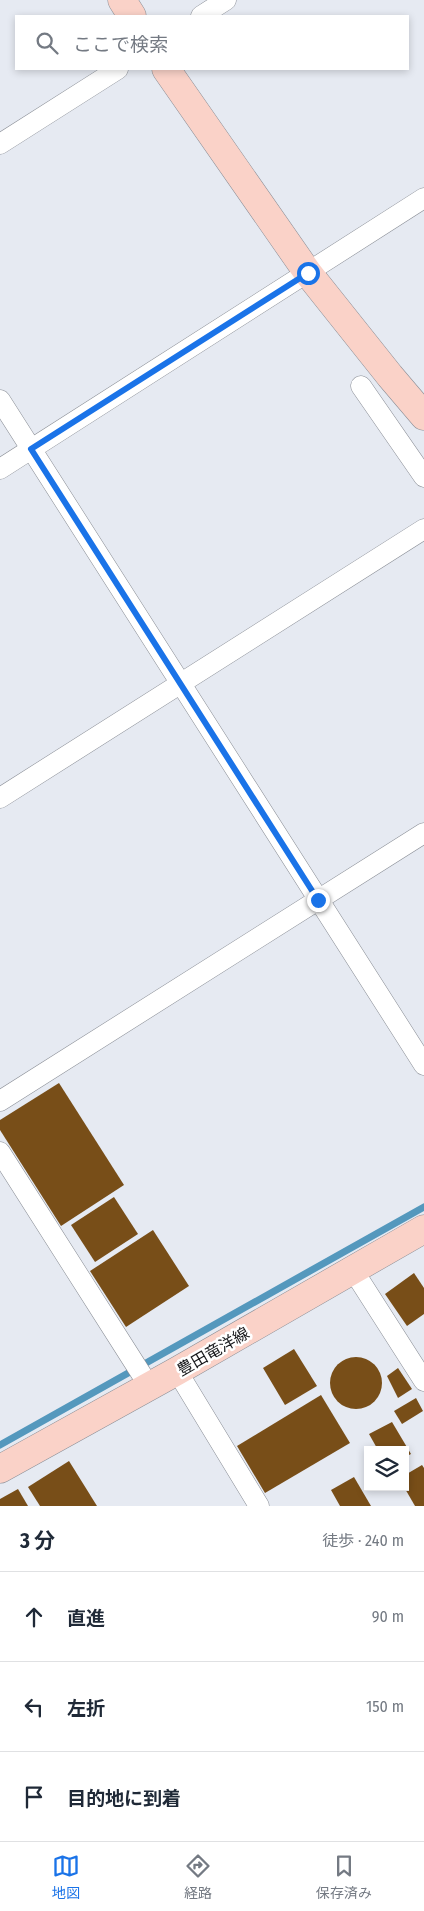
<!DOCTYPE html>
<html lang="ja">
<head>
<meta charset="utf-8">
<style>
  :root { --surface:#fff; --page:#f2f2f3; --text:#1f2937; --muted:#747a83; --line:#e0e1e3; --accent:#1a73e8 }
  body { margin:0; font-family:"Fira Sans Condensed","Noto Sans JP",sans-serif; background:var(--page); color:var(--text) }
  .controls { position:absolute; right:15px; bottom:15px; display:grid; overflow:hidden; border-radius:0px; box-shadow:0 2px 8px #0003 }
  .controls button { width:45px; height:45px; display:grid; place-items:center; padding:0; border:0; border-bottom:1px solid var(--line); background:var(--surface); color:var(--text); font:25px sans-serif }
  .stop { position:absolute; width:15px; height:15px; margin:-11px; border:4px solid #1a73e8; border-radius:50%; background:#fff }
  .stop.end { background:#1a73e8; border-color:#fff; box-shadow:0 1px 5px #0008 }
  .list { margin:0; padding:0; list-style:none }
  h2 { display:flex; justify-content:space-between; align-items:center; height:65px; margin:0; padding:0 20px; font-size:21px }
  h2 small { font-size:16px; font-weight:400; color:var(--muted) }
  .list li { display:grid; grid-template-columns:32px 1fr auto; gap:15px; align-items:center; box-sizing:border-box; height:90px; padding:0 20px; border-top:1px solid var(--line) }
  .list b { display:block; font-size:19px; white-space:nowrap }
  .list em { font-size:16px; font-style:normal; color:var(--muted) }
  .icon { flex:none; width:28px; height:28px; fill:none; stroke:currentColor; stroke-width:2; stroke-linecap:round; stroke-linejoin:round }
  .map { position:relative; flex:none; width:424px; height:1506px; overflow:hidden }
  .search { position:absolute; background:var(--surface); box-shadow:0 2px 8px #0003; left:15px; right:15px; top:15px; height:55px; display:flex; align-items:center; gap:12px; box-sizing:border-box; padding:0 18px; border-radius:0px; color:var(--muted); font-size:19px }
  .sheet { height:335px; background:var(--surface) }
  nav { display:flex; justify-content:space-around; align-items:center; box-sizing:border-box; height:70px; border-top:1px solid var(--line); background:var(--surface); font-size:14px; color:var(--muted) }
  nav a { display:grid; justify-items:center; gap:2px }
  nav .on { color:var(--accent) }
  .map>svg:first-child { display:block }
</style>
</head>
<body>
<div class="map">
<svg width="424" height="1506" viewBox="0 0 424 1506">
  <rect width="100%" height="100%" fill="#e6eaf2"/>
  <g fill="none" stroke-linecap="round" stroke-linejoin="round">
    <path stroke="#5498bd" stroke-width="7" d="M 0,1445 L 424,1207"/>
  </g>
  <g fill="#784e18">
    <path d="M 59,1083 L 124,1185 L 61,1226 L 0,1130 L 0,1120 Z"/>
    <path d="M 114,1197 L 138,1234 L 95,1262 L 71,1225 Z"/>
    <path d="M 153,1230 L 189,1286 L 126,1327 L 90,1271 Z"/>
    <path d="M 414,1273 L 424,1288 L 424,1314 L 407,1326 L 385,1294 Z"/>
    <path d="M 294,1349 L 317,1386 L 285,1405 L 263,1368 Z"/>
    <circle cx="356" cy="1383" r="26"/>
    <path d="M 398,1368 L 412,1389 L 398,1398 L 387,1376 Z"/>
    <path d="M 321,1395 L 350,1443 L 265,1493 L 237,1446 Z"/>
    <path d="M 416,1398 L 423,1411 L 402,1424 L 394,1411 Z"/>
    <path d="M 392,1422 L 411,1454 L 405,1457 L 405,1450 L 378,1450 L 369,1434 Z"/>
    <path d="M 69,1461 L 97,1506 L 40,1506 L 28,1487 Z"/>
    <path d="M 422,1465 L 424,1468 L 424,1506 L 415,1506 L 404,1487 L 405,1475 Z"/>
    <path d="M 354,1477 L 371,1506 L 340,1506 L 331,1490 Z"/>
    <path d="M 18,1489 L 28,1506 L 0,1506 L 0,1499 Z"/>
  </g>
  <g fill="none" stroke-linecap="round" stroke-linejoin="round">
    <defs>
      <g id="street">
        <path d="M 201,16 L 226,0"/>
        <path d="M 0,144 L 118,69"/>
        <path d="M 361,386 L 424,477"/>
        <path d="M 0,400 L 424,1065"/>
        <path d="M 0,469 L 424,198"/>
        <path d="M 0,798 L 424,529"/>
        <path d="M 0,1101 L 424,833"/>
        <path d="M 0,1152 L 149,1386"/>
        <path d="M 353,1270 L 424,1381"/>
        <path d="M 177,1371 L 259,1506"/>
      </g>
      <g id="secondary">
        <path d="M 122,0 L 132,16"/>
        <path d="M 166,69 L 308,273 L 390,376 L 424,416"/>
        <path d="M 0,1469 L 177,1371 L 424,1229"/>
      </g>
    </defs>
    <use href="#street" stroke="#8a8e96" stroke-width="21"/>
    <use href="#secondary" stroke="#8a8e96" stroke-width="29"/>
    <use href="#street" stroke="#fff" stroke-width="20"/>
    <use href="#secondary" stroke="#fad2c8" stroke-width="28"/>
  </g>
  <g fill="none" stroke-linecap="round" stroke-linejoin="round">
    <path stroke="#1a73e8" stroke-width="6" d="M 308,273 L 31,449 L 318,900"/>
  </g>
  <g text-anchor="middle" stroke-width="5" stroke-linejoin="round" paint-order="stroke">
    <g font-size="16" fill="#16171a" stroke="#fff">
      <text transform="translate(213 1351) rotate(-30)" y="6">豊田竜洋線</text>
    </g>
  </g>
</svg>
<div class="controls">
<button><svg class="icon" aria-label="layers" viewBox="0 0 24 24"><path d="M12 4l9 5-9 5-9-5zM3 14l9 5 9-5"/></svg></button>
</div>
<div class="stop" style="left:308px;top:273px"></div>
<div class="stop end" style="left:318px;top:900px"></div>
<div class="search"><svg class="icon" aria-label="search" viewBox="0 0 24 24"><circle cx="10" cy="10" r="6"/><path d="M15 15l6 6"/></svg>ここで検索</div>
</div>
<section class="sheet">
<h2>3 分<small>徒歩 · 240 m</small></h2>
<ul class="list">
<li><svg class="icon" aria-label="ahead" viewBox="0 0 24 24"><path d="M12 20V5M6 11l6-6 6 6"/></svg><div><b>直進</b></div><em>90 m</em></li>
<li><svg class="icon" aria-label="left" viewBox="0 0 24 24"><path d="M17 20v-9H6M10 6l-5 5 5 5"/></svg><div><b>左折</b></div><em>150 m</em></li>
<li><svg class="icon" aria-label="arrive" viewBox="0 0 24 24"><path d="M6 21V4h12l-3 4 3 4H6"/></svg><div><b>目的地に到着</b></div></li>
</ul>
</section>
<nav>
<a class="on"><svg class="icon" aria-label="map" viewBox="0 0 24 24"><path d="M3 6l6-2 6 2 6-2v14l-6 2-6-2-6 2zM9 4v14M15 6v14"/></svg>地図</a>
<a><svg class="icon" aria-label="directions" viewBox="0 0 24 24"><path d="M12 3l9 9-9 9-9-9zM9 14v-3h6M13 9l2 2-2 2"/></svg>経路</a>
<a><svg class="icon" aria-label="saved" viewBox="0 0 24 24"><path d="M7 4h10v16l-5-4-5 4z"/></svg>保存済み</a>
</nav>
</body>
</html>
